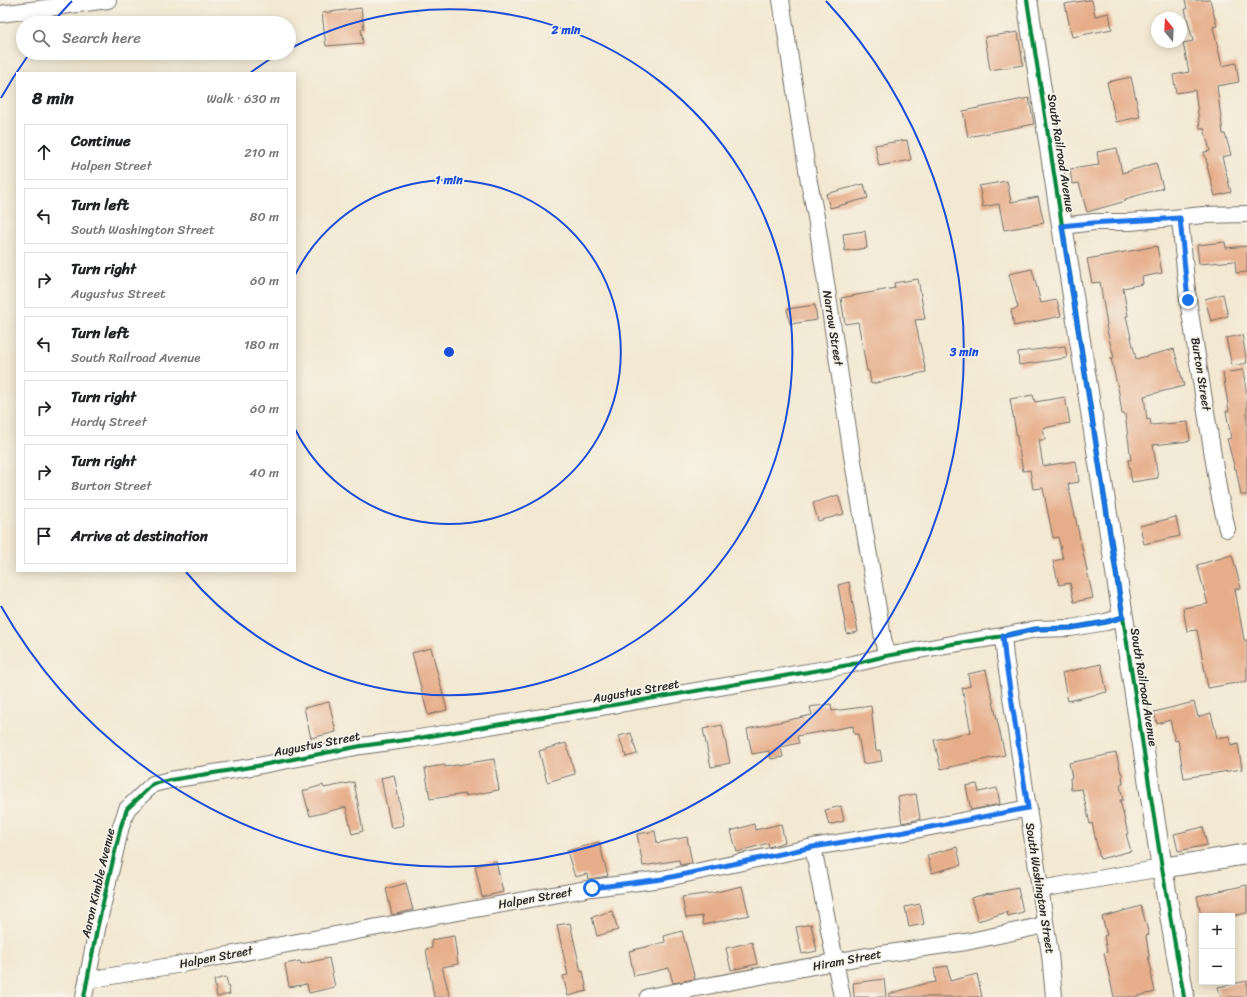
<!DOCTYPE html>
<html lang="en">
<head>
<meta charset="utf-8">
<style>
  :root { --surface:#fff; --page:#f6f6f6; --text:#202124; --muted:#757577; --line:#e0e0e0 }
  body { margin:0; font-family:Sriracha,sans-serif; background:var(--page); color:var(--text) }
  .controls { position:absolute; right:12px; bottom:12px; display:grid; overflow:hidden; border-radius:0px; box-shadow:0 2px 10px #0003 }
  .controls button { width:36px; height:36px; display:grid; place-items:center; padding:0; border:0; border-bottom:1px solid var(--line); background:var(--surface); color:var(--text); font:20px sans-serif }
  .compass { position:absolute; left:1151px; top:12px; width:36px; height:36px; border-radius:50%; background:var(--surface); box-shadow:0 2px 10px #0003; rotate:342deg }
  .stop { position:absolute; width:12px; height:12px; margin:-9px; border:3px solid #1a73e8; border-radius:50%; background:#fff }
  .stop.end { background:#1a73e8; border-color:#fff; box-shadow:0 1px 4px #0008 }
  .list { margin:0; padding:0; list-style:none }
  h2 { display:flex; justify-content:space-between; align-items:center; height:52px; margin:0; padding:0 16px; font-size:17px }
  h2 small { font-size:13px; font-weight:400; color:var(--muted) }
  .list li { display:grid; grid-template-columns:26px 1fr auto; gap:12px; align-items:center; box-sizing:border-box; height:56px; margin:0 8px 8px; padding:0 8px; border:1px solid var(--line); border-radius:0px }
  .list b { display:block; font-size:15px; white-space:nowrap }
  .list p { margin:0; font-size:13px; white-space:nowrap; color:var(--muted) }
  .list em { font-size:13px; font-style:normal; color:var(--muted) }
  .icon { flex:none; width:22px; height:22px; fill:none; stroke:currentColor; stroke-width:2; stroke-linecap:round; stroke-linejoin:round }
  .map { position:relative; flex:none; width:1247px; height:997px; overflow:hidden }
  .search { position:absolute; background:var(--surface); box-shadow:0 2px 10px #0003; left:16px; top:16px; width:280px; height:44px; display:flex; align-items:center; gap:10px; box-sizing:border-box; padding:0 14px; border-radius:22px; color:var(--muted); font-size:15px }
  .panel { position:absolute; background:var(--surface); box-shadow:0 2px 10px #0003; left:16px; top:72px; width:280px; height:500px; border-radius:0px }
  .map>svg:first-child { display:block }
</style>
</head>
<body>
<div class="map">
<svg width="1247" height="997" viewBox="0 0 1247 997">
  <rect width="100%" height="100%" fill="#f7f3e8"/>
  <filter id="ink" filterUnits="userSpaceOnUse"><feTurbulence type="fractalNoise" baseFrequency=".025" numOctaves="2"/><feDisplacementMap in="SourceGraphic" scale="8" xChannelSelector="R" yChannelSelector="G"/><feConvolveMatrix kernelMatrix="1 2 1 2 8 2 1 2 1" color-interpolation-filters="sRGB"/></filter>
  <filter id="wash" filterUnits="userSpaceOnUse"><feTurbulence type="fractalNoise" baseFrequency=".012" numOctaves="4" result="noise"/><feDisplacementMap in="SourceGraphic" scale="16" xChannelSelector="R" yChannelSelector="G"/><feGaussianBlur stdDeviation="0.9" result="paint"/><feColorMatrix in="noise" values="0 0 0 0 0 0 0 0 0 0 0 0 0 0 0 0 0 1.4 0 .05"/><feComposite in="paint" operator="in"/></filter>
  <g filter="url(#wash)">
    <rect width="100%" height="100%" fill="#f3e8d2"/>
    <g id="blocks">
      <g fill="#e6ad8a">
        <path d="M 1088,0 L 1092,0 L 1095,16 L 1109,13 L 1112,29 L 1072,37 L 1065,4 Z"/>
        <path d="M 1185,0 L 1210,0 L 1217,26 L 1213,27 L 1222,66 L 1236,63 L 1239,82 L 1217,86 L 1223,134 L 1225,134 L 1231,155 L 1222,157 L 1231,192 L 1215,196 L 1207,166 L 1208,166 L 1204,152 L 1210,151 L 1204,128 L 1200,128 L 1195,90 L 1176,93 L 1173,75 L 1189,72 L 1183,43 L 1193,41 L 1185,9 L 1187,9 Z"/>
        <path d="M 361,8 L 364,29 L 361,29 L 363,43 L 326,46 L 322,13 Z"/>
        <path d="M 1018,32 L 1023,65 L 990,70 L 985,37 Z"/>
        <path d="M 1131,77 L 1140,117 L 1116,122 L 1107,82 Z"/>
        <path d="M 1029,98 L 1034,124 L 968,137 L 963,111 Z"/>
        <path d="M 907,140 L 911,160 L 879,166 L 875,145 Z"/>
        <path d="M 1117,148 L 1122,173 L 1156,163 L 1163,188 L 1125,199 L 1126,201 L 1087,212 L 1079,183 L 1072,184 L 1070,169 L 1099,165 L 1097,152 Z"/>
        <path d="M 1007,181 L 1011,202 L 1038,197 L 1044,223 L 1004,230 L 999,204 L 983,207 L 979,186 Z"/>
        <path d="M 864,184 L 868,198 L 830,208 L 826,194 Z"/>
        <path d="M 865,231 L 867,248 L 845,251 L 843,234 Z"/>
        <path d="M 1225,242 L 1226,248 L 1247,246 L 1247,272 L 1236,273 L 1235,261 L 1199,264 L 1197,245 Z"/>
        <path d="M 1157,246 L 1162,273 L 1142,277 L 1143,284 L 1123,288 L 1128,316 L 1126,316 L 1136,359 L 1174,349 L 1184,386 L 1144,396 L 1147,420 L 1150,419 L 1151,425 L 1188,422 L 1190,441 L 1153,445 L 1158,478 L 1132,482 L 1128,460 L 1131,460 L 1125,414 L 1122,414 L 1119,393 L 1111,358 L 1114,358 L 1106,326 L 1107,325 L 1100,282 L 1092,283 L 1087,259 Z"/>
        <path d="M 1032,269 L 1041,303 L 1057,300 L 1061,316 L 1014,326 L 1011,310 L 1018,308 L 1009,274 Z"/>
        <path d="M 918,279 L 925,319 L 915,320 L 926,372 L 871,384 L 869,371 L 867,371 L 858,322 L 845,324 L 841,298 L 895,288 L 894,283 Z"/>
        <path d="M 1223,294 L 1228,316 L 1211,321 L 1205,299 Z"/>
        <path d="M 815,305 L 817,320 L 790,324 L 787,309 Z"/>
        <path d="M 1242,335 L 1247,363 L 1232,366 L 1226,338 Z"/>
        <path d="M 1065,346 L 1067,358 L 1019,365 L 1018,352 Z"/>
        <path d="M 1243,370 L 1247,396 L 1247,495 L 1241,495 L 1236,469 L 1235,469 L 1227,439 L 1231,438 L 1226,411 L 1229,411 L 1223,373 Z"/>
        <path d="M 1033,395 L 1035,402 L 1065,397 L 1070,423 L 1043,428 L 1045,440 L 1039,440 L 1043,466 L 1076,461 L 1079,482 L 1068,484 L 1093,598 L 1074,602 L 1070,583 L 1059,585 L 1053,561 L 1063,559 L 1058,537 L 1053,538 L 1043,488 L 1033,489 L 1030,470 L 1023,471 L 1010,399 Z"/>
        <path d="M 838,495 L 844,514 L 818,521 L 813,503 Z"/>
        <path d="M 1176,517 L 1180,536 L 1144,544 L 1140,526 Z"/>
        <path d="M 1232,555 L 1241,588 L 1235,589 L 1244,640 L 1247,640 L 1247,681 L 1208,688 L 1197,630 L 1187,631 L 1183,608 L 1208,604 L 1197,565 Z"/>
        <path d="M 849,582 L 858,632 L 847,634 L 838,585 Z"/>
        <path d="M 431,648 L 447,710 L 428,715 L 412,653 Z"/>
        <path d="M 1101,664 L 1107,692 L 1068,701 L 1062,673 Z"/>
        <path d="M 986,670 L 1005,755 L 941,769 L 934,740 L 971,732 L 962,688 L 970,686 L 968,674 Z"/>
        <path d="M 329,702 L 336,732 L 311,738 L 304,708 Z"/>
        <path d="M 1194,702 L 1198,717 L 1211,713 L 1217,738 L 1230,736 L 1231,746 L 1238,744 L 1242,769 L 1184,778 L 1178,740 L 1175,741 L 1170,720 L 1157,724 L 1154,712 Z"/>
        <path d="M 831,704 L 832,711 L 871,706 L 876,751 L 880,750 L 882,761 L 863,764 L 858,734 L 854,734 L 853,726 L 797,736 L 799,743 L 781,747 L 783,757 L 771,759 L 769,751 L 752,754 L 747,729 L 812,715 L 810,707 Z"/>
        <path d="M 722,725 L 730,763 L 711,767 L 703,729 Z"/>
        <path d="M 631,733 L 637,754 L 626,757 L 619,736 Z"/>
        <path d="M 566,743 L 575,774 L 547,782 L 539,751 Z"/>
        <path d="M 1116,753 L 1121,773 L 1122,773 L 1123,784 L 1120,785 L 1123,800 L 1120,800 L 1128,834 L 1126,834 L 1131,851 L 1100,859 L 1092,823 L 1090,824 L 1082,789 L 1071,790 L 1070,778 L 1072,778 L 1069,763 Z"/>
        <path d="M 494,759 L 499,790 L 465,796 L 465,794 L 430,799 L 425,768 L 445,765 L 445,767 Z"/>
        <path d="M 394,775 L 404,825 L 391,828 L 381,778 Z"/>
        <path d="M 354,782 L 363,831 L 352,834 L 346,807 L 310,816 L 303,791 L 323,785 L 324,788 Z"/>
        <path d="M 977,784 L 979,792 L 997,788 L 1000,804 L 971,810 L 966,786 Z"/>
        <path d="M 916,794 L 920,819 L 902,823 L 898,797 Z"/>
        <path d="M 841,806 L 844,821 L 829,825 L 825,810 Z"/>
        <path d="M 754,824 L 755,830 L 781,824 L 785,842 L 769,847 L 768,843 L 737,852 L 731,831 Z"/>
        <path d="M 1203,827 L 1207,845 L 1178,851 L 1174,834 Z"/>
        <path d="M 655,831 L 657,843 L 687,837 L 692,863 L 680,865 L 679,860 L 643,866 L 637,834 Z"/>
        <path d="M 599,842 L 608,876 L 588,879 L 587,874 L 575,877 L 567,851 Z"/>
        <path d="M 957,847 L 961,865 L 932,873 L 927,855 Z"/>
        <path d="M 496,861 L 503,892 L 482,897 L 475,866 Z"/>
        <path d="M 406,883 L 413,910 L 392,915 L 386,889 Z"/>
        <path d="M 1247,885 L 1247,913 L 1232,916 L 1201,916 L 1197,896 Z"/>
        <path d="M 742,886 L 749,915 L 703,925 L 702,916 L 686,918 L 682,897 L 712,893 Z"/>
        <path d="M 1018,888 L 1023,912 L 1008,916 L 1007,912 L 978,921 L 971,898 L 989,893 L 989,894 Z"/>
        <path d="M 920,904 L 924,924 L 909,927 L 905,907 Z"/>
        <path d="M 1141,906 L 1149,935 L 1146,936 L 1149,956 L 1148,956 L 1152,972 L 1151,973 L 1155,992 L 1134,997 L 1114,997 L 1104,953 L 1107,952 L 1104,936 L 1107,935 L 1102,917 Z"/>
        <path d="M 612,911 L 618,930 L 597,936 L 592,917 Z"/>
        <path d="M 570,923 L 581,972 L 583,971 L 587,991 L 568,996 L 563,976 L 568,975 L 557,925 Z"/>
        <path d="M 811,924 L 817,951 L 802,954 L 796,927 Z"/>
        <path d="M 682,931 L 695,979 L 673,983 L 669,968 L 634,976 L 629,951 L 665,942 L 664,936 Z"/>
        <path d="M 454,936 L 458,964 L 442,967 L 450,997 L 434,997 L 426,949 L 432,948 L 431,940 Z"/>
        <path d="M 752,942 L 757,964 L 731,970 L 726,948 Z"/>
        <path d="M 329,958 L 335,987 L 309,993 L 307,984 L 289,987 L 285,964 L 300,961 L 301,964 Z"/>
        <path d="M 948,966 L 950,981 L 977,974 L 982,997 L 889,997 L 889,994 L 923,984 L 936,982 L 934,968 Z"/>
        <path d="M 226,977 L 230,994 L 217,997 L 214,980 Z"/>
        <path d="M 884,979 L 886,997 L 854,997 L 853,983 Z"/>
        <path d="M 1247,981 L 1247,997 L 1221,997 L 1218,987 Z"/>
      </g>
    </g>
  </g>
  <g filter="url(#ink)">
    <use href="#blocks" fill-opacity="0" stroke="#716d65" stroke-width="1"/>
    <g fill="none" stroke-linecap="round" stroke-linejoin="round">
      <defs>
        <g id="minor">
          <path d="M 781,0 L 809,182 L 816,217 L 853,462 L 886,656"/>
          <path d="M 0,14 L 108,0"/>
          <path d="M 1180,219 L 1188,300 L 1219,493 L 1227,529"/>
          <path d="M 1062,226 L 1094,222 L 1130,222 L 1204,215 L 1247,214"/>
          <path d="M 1003,636 L 1005,657 L 1050,954 L 1054,997"/>
          <path d="M 813,847 L 842,997"/>
          <path d="M 1040,889 L 1162,868"/>
          <path d="M 88,980 L 176,965 L 436,916 L 592,888 L 662,879 L 813,847 L 905,832 L 1029,808"/>
          <path d="M 84,997 L 97,929 L 121,826 L 127,809 L 153,784 L 170,780 L 257,766 L 361,746 L 413,739 L 849,665 L 886,656 L 952,644 L 1003,636 L 1036,629 L 1071,628 L 1106,622 L 1123,617"/>
          <path d="M 648,997 L 861,957 L 966,942 L 1045,925"/>
        </g>
        <g id="tertiary">
          <path d="M 1027,0 L 1162,868 L 1184,997"/>
          <path d="M 1162,868 L 1247,854"/>
        </g>
      </defs>
      <use href="#minor" stroke="#716d65" stroke-width="18"/>
      <use href="#tertiary" stroke="#716d65" stroke-width="22"/>
      <use href="#minor" stroke="#fff" stroke-width="16"/>
      <use href="#tertiary" stroke="#fff" stroke-width="20"/>
      <defs>
        <g id="cycleway">
          <path d="M 1027,0 L 1162,868 L 1184,997"/>
          <path d="M 84,997 L 97,929 L 121,826 L 127,809 L 153,784 L 170,780 L 257,766 L 361,746 L 413,739 L 849,665 L 886,656 L 952,644 L 1003,636 L 1036,629 L 1071,628 L 1106,622 L 1123,617"/>
        </g>
      </defs>
      <use href="#cycleway" stroke="#f7f3e8" stroke-width="6"/>
      <use href="#cycleway" stroke="#00873e" stroke-width="4"/>
    </g>
  </g>
  <g fill="none" stroke-linecap="round" stroke-linejoin="round" filter="url(#ink)">
    <path stroke="#1a73e8" stroke-width="5" d="M 592,888 L 662,879 L 813,847 L 905,832 L 1028,808 L 1005,657 L 1003,636 L 1036,629 L 1071,628 L 1106,622 L 1123,617 L 1062,226 C 1101,221 1141,221 1180,218 L 1188,300"/>
  </g>
  <g fill="none" stroke="#1d4ed8" stroke-width="2">
    <path d="M295 275A172 172 0 1 1 295 429"/>
    <path d="M250 73A343 343 0 0 1 280 53M291 48A343 343 0 1 1 186 572"/>
    <path d="M1 98A515 515 0 0 1 27 57M54 21A515 515 0 0 1 72 1M826 1A515 515 0 1 1 1 606"/>
  </g>
  <g text-anchor="middle" stroke-width="3.5" stroke-linejoin="round" paint-order="stroke">
    <g font-size="12" fill="#2b2b2b" stroke="#f7f3e8">
      <text transform="translate(1061 153) rotate(81)" y="4">South Railroad Avenue</text>
      <text transform="translate(833 328) rotate(81)" y="4">Narrow Street</text>
      <text transform="translate(1201 374) rotate(81)" y="4">Burton Street</text>
      <text transform="translate(1144 687) rotate(81)" y="4">South Railroad Avenue</text>
      <text transform="translate(636 691) rotate(-10)" y="4">Augustus Street</text>
      <text transform="translate(317 744) rotate(-11)" y="4">Augustus Street</text>
      <text transform="translate(98 883) rotate(-77)" y="4">Aaron Kimble Avenue</text>
      <text transform="translate(1040 888) rotate(81)" y="4">South Washington Street</text>
      <text transform="translate(535 898) rotate(-10)" y="4">Halpen Street</text>
      <text transform="translate(216 957) rotate(-11)" y="4">Halpen Street</text>
      <text transform="translate(847 960) rotate(-11)" y="4">Hiram Street</text>
    </g>
  </g>
  <circle cx="449" cy="352" r="6" fill="#1d4ed8" stroke="#f7f3e8" stroke-width="2"/>
  <g font-size="12" text-anchor="middle" font-weight="bold" fill="#1d4ed8" stroke="#f7f3e8" stroke-width="3.5" stroke-linejoin="round" paint-order="stroke">
    <text x="566" y="34">2 min</text>
    <text x="449" y="184">1 min</text>
    <text x="964" y="356">3 min</text>
  </g>
</svg>
<div class="controls">
<button>+</button>
<button>−</button>
</div>
<svg class="compass" viewBox="-18 -18 36 36"><path d="M0-13l5 13h-10z" fill="#e53935"/><path d="M0 13l5-13h-10z" fill="#757577"/></svg>
<div class="stop" style="left:592px;top:888px"></div>
<div class="stop end" style="left:1188px;top:300px"></div>
<div class="search"><svg class="icon" aria-label="search" viewBox="0 0 24 24"><circle cx="10" cy="10" r="6"/><path d="M15 15l6 6"/></svg>Search here</div>
<section class="panel">
<h2>8 min<small>Walk · 630 m</small></h2>
<ul class="list">
<li><svg class="icon" aria-label="ahead" viewBox="0 0 24 24"><path d="M12 20V5M6 11l6-6 6 6"/></svg><div><b>Continue</b><p>Halpen Street</p></div><em>210 m</em></li>
<li><svg class="icon" aria-label="left" viewBox="0 0 24 24"><path d="M17 20v-9H6M10 6l-5 5 5 5"/></svg><div><b>Turn left</b><p>South Washington Street</p></div><em>80 m</em></li>
<li><svg class="icon" aria-label="right" viewBox="0 0 24 24"><path d="M7 20v-9h11M14 6l5 5-5 5"/></svg><div><b>Turn right</b><p>Augustus Street</p></div><em>60 m</em></li>
<li><svg class="icon" aria-label="left" viewBox="0 0 24 24"><path d="M17 20v-9H6M10 6l-5 5 5 5"/></svg><div><b>Turn left</b><p>South Railroad Avenue</p></div><em>180 m</em></li>
<li><svg class="icon" aria-label="right" viewBox="0 0 24 24"><path d="M7 20v-9h11M14 6l5 5-5 5"/></svg><div><b>Turn right</b><p>Hardy Street</p></div><em>60 m</em></li>
<li><svg class="icon" aria-label="right" viewBox="0 0 24 24"><path d="M7 20v-9h11M14 6l5 5-5 5"/></svg><div><b>Turn right</b><p>Burton Street</p></div><em>40 m</em></li>
<li><svg class="icon" aria-label="arrive" viewBox="0 0 24 24"><path d="M6 21V4h12l-3 4 3 4H6"/></svg><div><b>Arrive at destination</b></div></li>
</ul>
</section>
</div>
</body>
</html>
